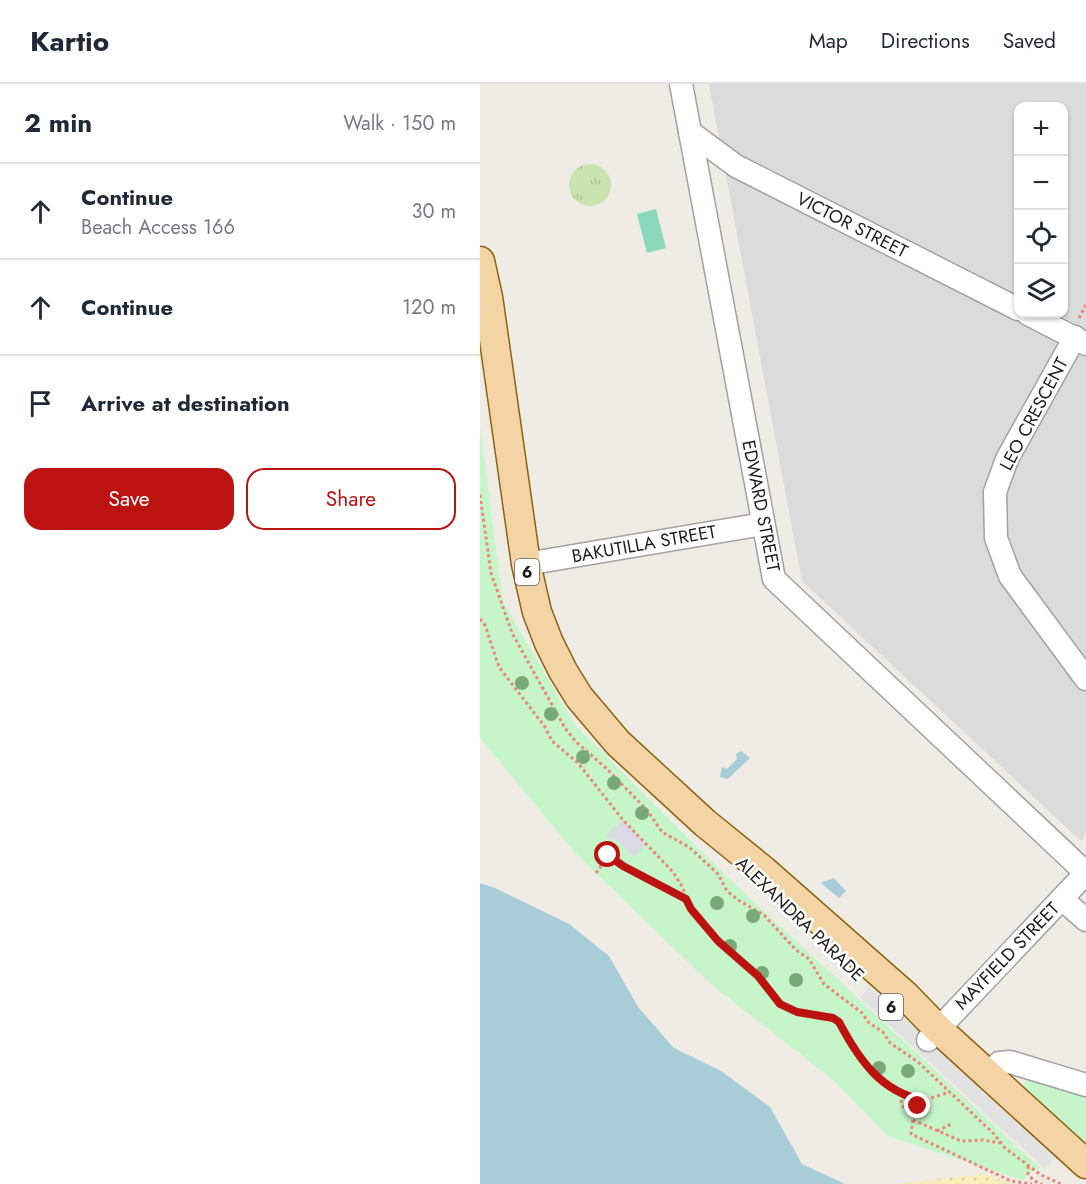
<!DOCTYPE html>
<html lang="en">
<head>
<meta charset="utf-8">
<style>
  :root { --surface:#fff; --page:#f6f6f7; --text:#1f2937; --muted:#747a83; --line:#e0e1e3; --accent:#bc1311 }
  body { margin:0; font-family:Jost,sans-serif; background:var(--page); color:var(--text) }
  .controls { position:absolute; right:18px; top:18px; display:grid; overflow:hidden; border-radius:12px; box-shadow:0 2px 4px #0004 }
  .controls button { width:54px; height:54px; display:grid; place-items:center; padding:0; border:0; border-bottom:2px solid var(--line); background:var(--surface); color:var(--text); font:30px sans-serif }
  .stop { position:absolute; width:18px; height:18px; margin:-14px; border:4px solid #bc1311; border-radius:50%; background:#fff }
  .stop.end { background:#bc1311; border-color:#fff; box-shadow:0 2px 6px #0008 }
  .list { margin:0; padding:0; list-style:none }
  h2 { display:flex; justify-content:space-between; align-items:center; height:78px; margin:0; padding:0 24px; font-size:26px }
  h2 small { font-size:20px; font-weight:400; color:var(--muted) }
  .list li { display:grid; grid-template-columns:39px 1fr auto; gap:18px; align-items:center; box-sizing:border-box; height:96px; padding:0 24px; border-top:2px solid var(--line) }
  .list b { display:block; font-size:22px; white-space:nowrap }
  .list p { margin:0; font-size:20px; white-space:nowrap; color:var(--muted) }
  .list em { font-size:20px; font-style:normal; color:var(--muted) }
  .actions { display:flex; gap:12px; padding:18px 24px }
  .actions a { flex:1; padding:14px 0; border:2px solid var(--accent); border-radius:18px; text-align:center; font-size:21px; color:var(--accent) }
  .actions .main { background:var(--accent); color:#fff }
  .icon { flex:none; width:33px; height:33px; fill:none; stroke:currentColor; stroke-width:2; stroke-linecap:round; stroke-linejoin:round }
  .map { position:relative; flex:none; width:606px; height:1100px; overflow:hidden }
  header { display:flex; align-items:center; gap:36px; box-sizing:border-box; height:84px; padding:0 30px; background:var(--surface); border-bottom:2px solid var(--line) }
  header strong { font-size:28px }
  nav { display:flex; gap:33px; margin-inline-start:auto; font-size:21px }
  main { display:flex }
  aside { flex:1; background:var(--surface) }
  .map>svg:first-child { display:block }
</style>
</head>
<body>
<header>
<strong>Kartio</strong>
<nav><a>Map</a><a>Directions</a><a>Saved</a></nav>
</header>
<main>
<aside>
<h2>2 min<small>Walk · 150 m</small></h2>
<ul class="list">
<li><svg class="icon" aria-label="ahead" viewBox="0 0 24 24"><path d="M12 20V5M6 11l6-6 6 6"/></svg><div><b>Continue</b><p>Beach Access 166</p></div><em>30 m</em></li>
<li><svg class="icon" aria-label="ahead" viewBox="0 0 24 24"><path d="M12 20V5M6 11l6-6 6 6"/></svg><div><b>Continue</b></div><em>120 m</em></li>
<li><svg class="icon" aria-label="arrive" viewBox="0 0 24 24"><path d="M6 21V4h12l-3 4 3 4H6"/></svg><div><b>Arrive at destination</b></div></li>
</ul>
<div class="actions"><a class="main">Save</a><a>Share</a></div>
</aside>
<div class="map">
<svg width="606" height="1100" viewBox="0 0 606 1100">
  <defs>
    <pattern id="grass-tufts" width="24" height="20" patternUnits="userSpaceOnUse" patternTransform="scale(1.5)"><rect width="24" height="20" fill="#c9e4b0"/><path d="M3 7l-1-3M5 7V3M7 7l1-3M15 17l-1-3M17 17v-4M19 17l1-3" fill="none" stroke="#acc397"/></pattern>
    <pattern id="sand-dots" width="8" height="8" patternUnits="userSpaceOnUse" patternTransform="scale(1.5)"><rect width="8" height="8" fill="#f9edb9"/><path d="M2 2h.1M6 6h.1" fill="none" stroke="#d5cb9f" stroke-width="1.8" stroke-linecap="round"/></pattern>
  </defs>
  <rect width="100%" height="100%" fill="#eeece5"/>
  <path fill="#dcdbdb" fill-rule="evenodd" d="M 229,0 L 606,0 L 606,747 L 602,758 L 322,497 ZM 538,22 L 584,22 L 584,230 L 538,230 Z"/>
  <circle fill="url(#grass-tufts)" cx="110" cy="101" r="21"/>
  <path fill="url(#sand-dots)" d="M 504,1090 L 533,1100 L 418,1100 Z"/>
  <g fill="#c6f5ca">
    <path d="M 0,343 L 23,518 L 95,641 L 244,790 L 560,1084 L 548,1090 L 542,1096 L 408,1052 L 352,995 L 231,900 L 97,771 L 0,654 Z"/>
    <path d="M 546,994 L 606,1011 L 606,1059 L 544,1002 Z"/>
  </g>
  <path fill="#8ad7ba" d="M 176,125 L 186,164 L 167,169 L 157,130 Z"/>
  <path fill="#e2e2e2" d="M 389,903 L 577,1072 L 565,1085 L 380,914 Z"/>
  <path fill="#dadae4" d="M 143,736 L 166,760 L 154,773 L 142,760 L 125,752 Z"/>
  <g fill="#a9cdd8">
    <path d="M 261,667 L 270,674 L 248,695 L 240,693 L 242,683 L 247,685 L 257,675 L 256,670 Z"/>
    <path d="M 354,794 L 366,807 L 359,814 L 341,799 Z"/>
    <path d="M 0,799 L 15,804 L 89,840 L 129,872 L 158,923 L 194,964 L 241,987 L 290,1023 L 322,1080 L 365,1100 L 0,1100 Z"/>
  </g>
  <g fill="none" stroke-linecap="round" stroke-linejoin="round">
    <defs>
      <g id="minor">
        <path d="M 201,0 L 294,495 L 606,789"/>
        <path d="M 210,48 L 256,82 L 538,225"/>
        <path d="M 548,230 L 606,260"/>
        <path d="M 595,253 L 527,375 L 515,408 L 516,454 L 530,492 L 606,595"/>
        <path d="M 46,480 L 283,440"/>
        <path d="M 582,815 L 606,836"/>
        <path d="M 448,956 L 606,789"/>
        <path d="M 508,990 L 519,979 L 530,978 L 606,1001"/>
      </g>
      <path id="major" d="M 0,177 L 8,213 L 46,480 L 57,528 L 69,559 L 83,587 L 99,613 L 138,659 L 225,739 L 283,786 L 426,912 L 458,945 L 606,1080"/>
    </defs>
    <use href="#minor" stroke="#a2a2a2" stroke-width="25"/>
    <use href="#major" stroke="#8c640d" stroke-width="31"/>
    <g stroke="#ee8577" stroke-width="3" stroke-dasharray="3 3" stroke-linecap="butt">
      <path d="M 599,234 L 606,221"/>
      <path d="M 0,411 L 11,489 L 32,549 L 85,644 L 96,658 L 126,684 L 168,727 L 182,748 L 209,763 L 238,790 L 247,807 L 258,816 L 284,831 L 316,866 L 329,875 L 344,900 L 382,929 L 389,939 L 403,948 L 410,959 L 438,978 L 514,1050 L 525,1064 L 561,1091 L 581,1100"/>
      <path d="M 0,535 L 5,541 L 19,583 L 65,643 L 72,657 L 98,679 L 143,736 L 193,788 L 203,804 L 209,822 L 238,857 L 278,892 L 300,920 L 317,928 L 353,935 L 359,938 C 375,968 404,1015 443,1015 C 451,1015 462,1010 470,1008"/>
      <path d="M 116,789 L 128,772 L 143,782 L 206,815"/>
      <path d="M 422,1010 L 421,1020 L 424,1024 L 435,1028"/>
      <path d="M 444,1015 L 436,1026 L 433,1036 L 481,1057 L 503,1056 L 520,1059"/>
      <path d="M 433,1036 L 431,1050 L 531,1097 L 552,1100"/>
      <path d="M 457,1047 L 471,1040"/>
      <path d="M 548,1082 L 548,1090 L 554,1097 L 562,1100"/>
    </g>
    <use href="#minor" stroke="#fff" stroke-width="22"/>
    <use href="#major" stroke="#f4d3a5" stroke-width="28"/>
  </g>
  <g fill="#77aa78">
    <circle cx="42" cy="599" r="7"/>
    <circle cx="71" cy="630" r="7"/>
    <circle cx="103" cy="673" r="7"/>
    <circle cx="134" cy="699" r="7"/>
    <circle cx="162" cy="729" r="7"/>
    <circle cx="237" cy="819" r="7"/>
    <circle cx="273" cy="832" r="7"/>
    <circle cx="250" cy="862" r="7"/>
    <circle cx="282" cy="889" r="7"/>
    <circle cx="316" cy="896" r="7"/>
    <circle cx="399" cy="984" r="7"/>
    <circle cx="428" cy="987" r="7"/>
  </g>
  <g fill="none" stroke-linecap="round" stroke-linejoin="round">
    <path stroke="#bc1311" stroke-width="8" d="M 128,771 L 143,782 L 206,815 L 211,825 L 238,857 L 278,892 L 300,920 L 317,928 L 353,934 L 359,938 C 378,974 401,1009 444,1016 L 438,1022"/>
  </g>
  <g text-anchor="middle" stroke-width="5" stroke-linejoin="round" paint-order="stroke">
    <g fill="#fff" stroke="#626262" stroke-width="1.5">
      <rect x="35" y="475" width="24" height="26" rx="4.5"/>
      <rect x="399" y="910" width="24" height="26" rx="4.5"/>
    </g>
    <g font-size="16" font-weight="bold" fill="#1e1e1e">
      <text x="47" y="494">6</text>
      <text x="411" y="929">6</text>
    </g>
    <g font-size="18" fill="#1e1e1e" stroke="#fff">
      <text transform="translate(372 141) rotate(27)" y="6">VICTOR STREET</text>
      <text transform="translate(554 330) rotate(-62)" y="6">LEO CRESCENT</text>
      <text transform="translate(281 422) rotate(79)" y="6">EDWARD STREET</text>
      <text transform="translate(164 460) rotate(-10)" y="6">BAKUTILLA STREET</text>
      <text transform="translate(320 835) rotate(44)" y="6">ALEXANDRA PARADE</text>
      <text transform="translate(527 872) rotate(-46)" y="6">MAYFIELD STREET</text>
    </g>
  </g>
</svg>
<div class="controls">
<button>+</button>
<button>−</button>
<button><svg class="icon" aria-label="locate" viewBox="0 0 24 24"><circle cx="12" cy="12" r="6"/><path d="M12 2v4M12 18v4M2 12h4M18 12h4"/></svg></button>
<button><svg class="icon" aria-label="layers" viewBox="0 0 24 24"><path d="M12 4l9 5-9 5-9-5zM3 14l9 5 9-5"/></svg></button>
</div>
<div class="stop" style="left:128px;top:771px"></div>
<div class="stop end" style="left:438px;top:1022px"></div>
</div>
</main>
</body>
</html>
